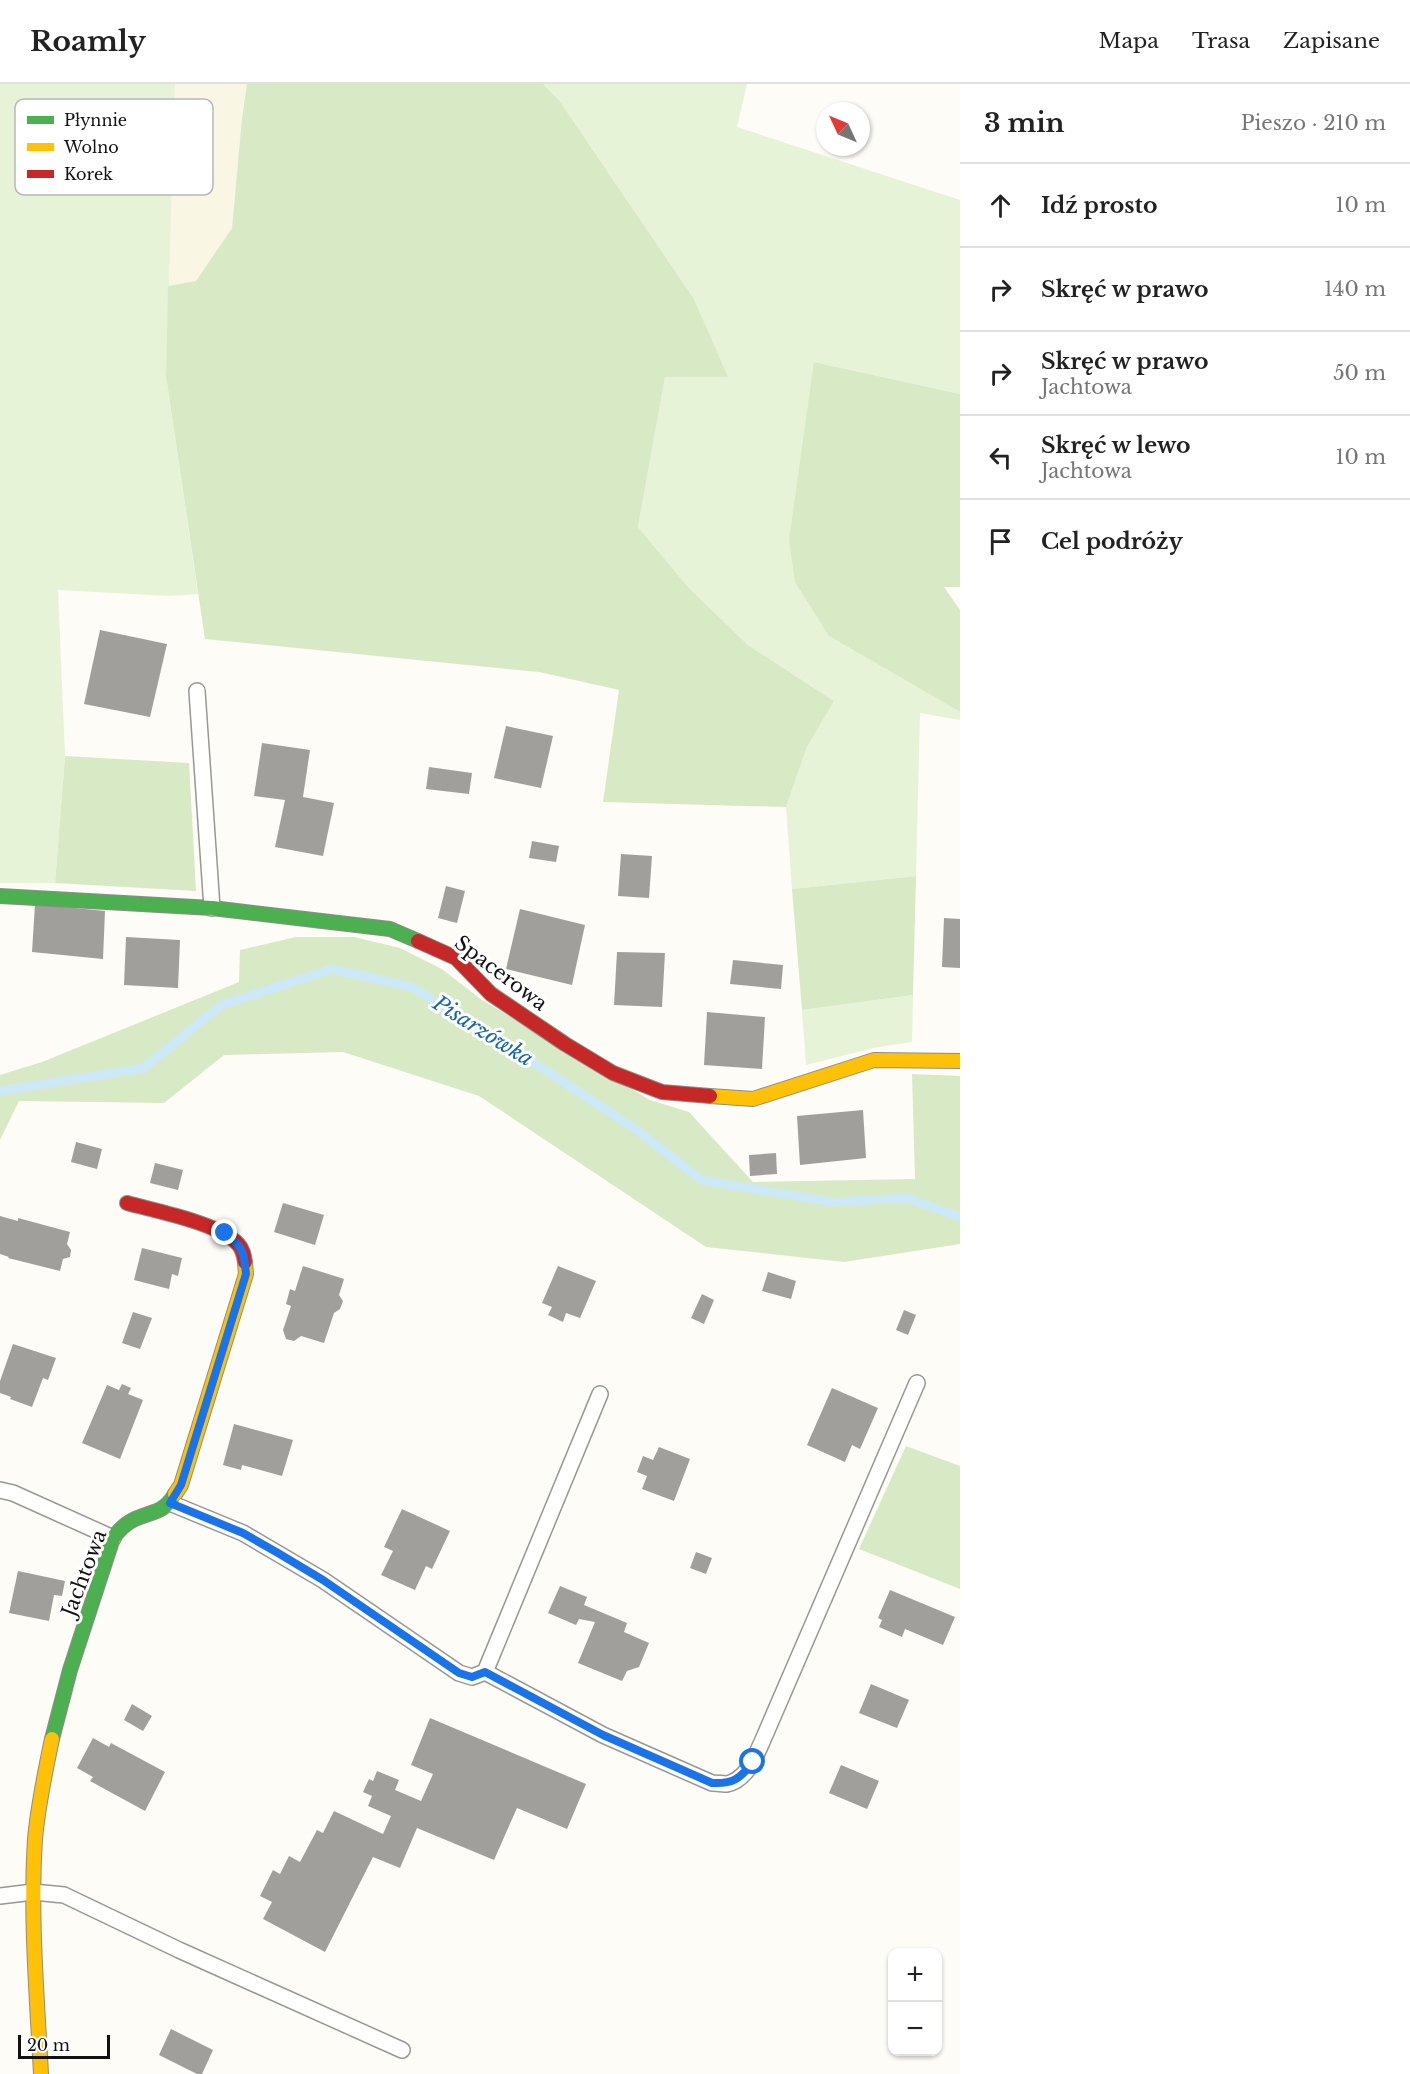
<!DOCTYPE html>
<html lang="pl">
<head>
<meta charset="utf-8">
<style>
  :root { --surface:#fff; --page:#f6f6f6; --text:#222; --muted:#767676; --line:#e0e0e0 }
  body { margin:0; font-family:"Libre Baskerville",serif; background:var(--page); color:var(--text) }
  .controls { position:absolute; right:18px; bottom:18px; display:grid; overflow:hidden; border-radius:12px; box-shadow:0 2px 4px #0004 }
  .controls button { width:54px; height:54px; display:grid; place-items:center; padding:0; border:0; border-bottom:2px solid var(--line); background:var(--surface); color:var(--text); font:30px sans-serif }
  .compass { position:absolute; left:816px; top:18px; width:54px; height:54px; border-radius:50%; background:var(--surface); box-shadow:0 2px 4px #0004; rotate:314deg }
  .scale { position:absolute; left:18px; bottom:15px; width:92px; box-sizing:border-box; padding-left:6px; border:3px solid #111; border-top:0; font-size:16px; line-height:21px; white-space:nowrap; color:#111; -webkit-text-stroke:4px #fff; paint-order:stroke }
  .stop { position:absolute; width:18px; height:18px; margin:-14px; border:4px solid #1a73e8; border-radius:50%; background:#fff }
  .stop.end { background:#1a73e8; border-color:#fff; box-shadow:0 2px 6px #0008 }
  .list { margin:0; padding:0; list-style:none }
  h2 { display:flex; justify-content:space-between; align-items:center; height:78px; margin:0; padding:0 24px; font-size:26px }
  h2 small { font-size:20px; font-weight:400; color:var(--muted) }
  .list li { display:grid; grid-template-columns:39px 1fr auto; gap:18px; align-items:center; box-sizing:border-box; height:84px; padding:0 24px; border-top:2px solid var(--line) }
  .list b { display:block; font-size:22px; white-space:nowrap }
  .list p { margin:0; font-size:20px; white-space:nowrap; color:var(--muted) }
  .list em { font-size:20px; font-style:normal; color:var(--muted) }
  .icon { flex:none; width:33px; height:33px; fill:none; stroke:currentColor; stroke-width:2; stroke-linecap:round; stroke-linejoin:round }
  .map { position:relative; flex:none; width:960px; height:1990px; overflow:hidden }
  header { display:flex; align-items:center; gap:36px; box-sizing:border-box; height:84px; padding:0 30px; background:var(--surface); border-bottom:2px solid var(--line) }
  header strong { font-size:28px }
  nav { display:flex; gap:33px; margin-inline-start:auto; font-size:21px }
  main { display:flex }
  aside { flex:1; background:var(--surface) }
  .map>svg:first-child { display:block }
</style>
</head>
<body>
<header>
<strong>Roamly</strong>
<nav><a>Mapa</a><a>Trasa</a><a>Zapisane</a></nav>
</header>
<main>
<div class="map">
<svg width="960" height="1990" viewBox="0 0 960 1990">
  <rect width="100%" height="100%" fill="#fdfcf7"/>
  <path fill="#f9f7e4" d="M 175,0 L 247,0 L 242,34 L 232,144 L 196,197 L 168,202 Z"/>
  <g fill="#e7f3d7">
    <path d="M 0,0 L 175,0 L 166,292 L 198,510 L 170,512 L 58,506 L 65,672 L 55,799 L 0,799 Z"/>
    <path d="M 543,0 L 747,0 L 737,43 L 960,116 L 960,310 L 814,278 L 829,552 L 960,628 L 960,636 L 920,629 L 916,792 L 792,805 L 786,723 L 807,663 L 834,617 L 748,561 L 688,503 L 638,443 L 665,292 L 727,293 L 694,215 L 559,16 Z"/>
    <path d="M 913,911 L 912,958 L 873,964 L 806,981 L 802,926 Z"/>
  </g>
  <g fill="#d8eac5">
    <path d="M 247,0 L 543,0 L 559,16 L 694,215 L 728,293 L 665,293 L 638,443 L 688,503 L 748,561 L 834,617 L 807,663 L 786,723 L 603,718 L 619,606 L 539,588 L 205,555 L 166,292 L 168,202 L 196,197 L 232,144 L 242,34 Z"/>
    <path d="M 814,278 L 960,310 L 960,503 L 944,503 L 960,526 L 960,628 L 829,552 L 795,498 L 789,456 Z"/>
    <path d="M 65,672 L 189,679 L 196,807 L 55,799 Z"/>
    <path d="M 916,792 L 913,911 L 802,926 L 792,805 Z"/>
    <path d="M 296,853 L 354,853 L 400,864 L 442,885 L 482,916 L 650,1016 L 689,1028 L 753,1098 L 915,1095 L 912,990 L 960,992 L 960,1160 L 844,1178 L 706,1163 L 479,1012 L 343,968 L 224,971 L 164,1019 L 19,1017 L 0,1056 L 0,991 L 42,978 L 239,898 L 240,866 Z"/>
    <path d="M 906,1362 L 960,1382 L 960,1505 L 859,1465 Z"/>
  </g>
  <g fill="none" stroke-linecap="round" stroke-linejoin="round">
    <path stroke="#cde8f7" stroke-width="9" d="M 0,1007 L 144,984 L 221,921 L 332,885 L 412,903 L 545,986 L 641,1049 L 701,1096 L 832,1118 L 907,1114 L 960,1133"/>
  </g>
  <g fill="#a19f9c">
    <path d="M 100,546 L 167,560 L 150,633 L 84,620 Z"/>
    <path d="M 506,642 L 553,652 L 541,704 L 494,694 Z"/>
    <path d="M 262,659 L 310,666 L 303,713 L 334,719 L 323,772 L 275,763 L 285,716 L 254,712 Z"/>
    <path d="M 429,683 L 472,689 L 469,710 L 426,705 Z"/>
    <path d="M 532,757 L 559,762 L 556,778 L 529,774 Z"/>
    <path d="M 621,770 L 652,772 L 649,814 L 618,812 Z"/>
    <path d="M 446,802 L 465,807 L 457,839 L 438,834 Z"/>
    <path d="M 35,820 L 105,827 L 103,875 L 32,868 Z"/>
    <path d="M 520,825 L 585,841 L 572,901 L 506,885 Z"/>
    <path d="M 944,834 L 960,835 L 960,884 L 942,883 Z"/>
    <path d="M 126,853 L 180,856 L 178,904 L 124,901 Z"/>
    <path d="M 617,868 L 665,869 L 662,923 L 614,921 Z"/>
    <path d="M 733,876 L 783,881 L 781,905 L 730,900 Z"/>
    <path d="M 707,928 L 765,933 L 762,985 L 704,981 Z"/>
    <path d="M 863,1026 L 866,1074 L 800,1081 L 797,1032 Z"/>
    <path d="M 76,1058 L 102,1065 L 97,1085 L 71,1078 Z"/>
    <path d="M 776,1069 L 777,1090 L 750,1092 L 749,1071 Z"/>
    <path d="M 155,1079 L 183,1086 L 178,1106 L 150,1099 Z"/>
    <path d="M 283,1119 L 324,1131 L 315,1161 L 274,1148 Z"/>
    <path d="M 0,1132 L 18,1137 L 18,1134 L 70,1148 L 67,1160 L 71,1166 L 70,1173 L 63,1175 L 60,1187 L 8,1174 L 9,1173 L 0,1170 Z"/>
    <path d="M 142,1164 L 182,1174 L 178,1192 L 172,1190 L 169,1205 L 134,1196 Z"/>
    <path d="M 303,1182 L 344,1195 L 339,1211 L 343,1217 L 340,1225 L 334,1229 L 324,1259 L 301,1252 L 294,1257 L 286,1255 L 283,1246 L 291,1222 L 286,1220 L 290,1205 L 295,1207 Z"/>
    <path d="M 558,1182 L 596,1197 L 580,1234 L 566,1229 L 563,1238 L 548,1231 L 552,1223 L 542,1219 Z"/>
    <path d="M 768,1188 L 796,1197 L 791,1215 L 762,1207 Z"/>
    <path d="M 702,1210 L 714,1216 L 704,1240 L 691,1234 Z"/>
    <path d="M 904,1226 L 916,1231 L 908,1251 L 896,1246 Z"/>
    <path d="M 133,1228 L 152,1234 L 140,1265 L 122,1259 Z"/>
    <path d="M 13,1260 L 56,1274 L 48,1296 L 43,1294 L 32,1323 L 10,1315 L 11,1313 L 0,1309 L 0,1297 Z"/>
    <path d="M 122,1300 L 131,1304 L 128,1310 L 143,1316 L 120,1375 L 82,1359 L 107,1301 L 119,1306 Z"/>
    <path d="M 832,1304 L 878,1324 L 860,1365 L 852,1361 L 845,1378 L 807,1361 Z"/>
    <path d="M 234,1340 L 293,1356 L 282,1392 L 242,1381 L 241,1386 L 223,1381 Z"/>
    <path d="M 659,1363 L 690,1375 L 674,1417 L 642,1405 L 647,1392 L 637,1388 L 643,1372 L 653,1376 Z"/>
    <path d="M 402,1425 L 450,1447 L 432,1485 L 426,1482 L 415,1506 L 381,1491 L 393,1467 L 384,1463 Z"/>
    <path d="M 696,1468 L 712,1474 L 706,1490 L 690,1484 Z"/>
    <path d="M 18,1487 L 65,1497 L 62,1512 L 54,1511 L 49,1537 L 9,1529 Z"/>
    <path d="M 560,1502 L 587,1513 L 584,1521 L 627,1539 L 624,1548 L 649,1559 L 639,1583 L 627,1587 L 622,1597 L 578,1579 L 595,1538 L 579,1535 L 576,1541 L 548,1529 Z"/>
    <path d="M 890,1506 L 955,1533 L 943,1561 L 905,1545 L 902,1553 L 879,1543 L 882,1536 L 878,1534 Z"/>
    <path d="M 871,1600 L 909,1616 L 897,1644 L 859,1629 Z"/>
    <path d="M 132,1620 L 152,1632 L 143,1647 L 124,1636 Z"/>
    <path d="M 430,1634 L 586,1700 L 567,1745 L 517,1724 L 494,1776 L 417,1744 L 400,1784 L 373,1773 L 325,1868 L 263,1835 L 272,1818 L 260,1812 L 273,1786 L 280,1790 L 289,1772 L 300,1778 L 317,1746 L 323,1749 L 334,1727 L 383,1750 L 391,1732 L 368,1722 L 372,1712 L 363,1708 L 369,1695 L 373,1697 L 377,1687 L 399,1696 L 395,1706 L 421,1717 L 433,1690 L 411,1681 Z"/>
    <path d="M 93,1654 L 109,1663 L 111,1659 L 165,1688 L 145,1727 L 90,1697 L 93,1693 L 77,1684 Z"/>
    <path d="M 841,1681 L 879,1697 L 867,1725 L 829,1709 Z"/>
    <path d="M 171,1945 L 213,1966 L 202,1990 L 197,1990 L 159,1971 Z"/>
  </g>
  <g fill="none" stroke-linecap="round" stroke-linejoin="round">
    <defs>
      <g id="lane">
        <path d="M 197,607 L 212,824"/>
        <path d="M 0,1406 L 13,1409 L 113,1454"/>
        <path d="M 170,1419 L 243,1449 L 277,1469 L 323,1496 L 459,1589 L 472,1593 L 485,1588 L 600,1310"/>
        <path d="M 485,1588 L 603,1651 L 712,1699 C 716,1699 723,1700 727,1700 C 746,1696 755,1674 762,1658 L 917,1299"/>
        <path d="M 0,1812 L 33,1808 L 64,1811 L 179,1866 L 402,1966"/>
      </g>
      <g id="fast">
        <path d="M 0,812 L 212,824 L 390,845 L 418,857"/>
        <path d="M 52,1655 L 70,1586 L 113,1454 C 119,1446 126,1439 135,1435 C 153,1427 164,1429 175,1410"/>
      </g>
      <g id="slow">
        <path d="M 710,1012 L 753,1015 L 874,976 L 960,977"/>
        <path d="M 175,1410 L 181,1401 L 246,1190 L 245,1178"/>
        <path d="M 41,1990 C 37,1912 30,1833 35,1755 C 38,1722 45,1688 52,1655"/>
      </g>
      <g id="jam">
        <path d="M 418,857 L 456,874 L 491,910 L 565,960 L 613,989 L 662,1008 L 710,1012"/>
        <path d="M 127,1119 C 155,1127 219,1139 238,1160 C 243,1165 244,1172 245,1178"/>
      </g>
    </defs>
    <use href="#lane" stroke="#979795" stroke-width="18"/>
    <use href="#fast" stroke="#8e8d8b" stroke-width="16"/>
    <use href="#slow" stroke="#8e8d8b" stroke-width="16"/>
    <use href="#jam" stroke="#8e8d8b" stroke-width="16"/>
    <use href="#lane" stroke="#fffffe" stroke-width="15"/>
    <use href="#fast" stroke="#4caf50" stroke-width="14"/>
    <use href="#slow" stroke="#ffc107" stroke-width="14"/>
    <use href="#jam" stroke="#c62828" stroke-width="14"/>
  </g>
  <g fill="none" stroke-linecap="round" stroke-linejoin="round">
    <path stroke="#1a73e8" stroke-width="8" d="M 225,1149 C 243,1163 244,1167 246,1190 L 181,1401 L 170,1419 L 243,1449 L 278,1469 L 323,1496 L 459,1589 L 472,1593 L 485,1588 L 603,1651 L 712,1699 C 733,1700 740,1695 753,1678"/>
  </g>
  <g text-anchor="middle" stroke-width="6" stroke-linejoin="round" paint-order="stroke">
    <g font-size="20" fill="#111" stroke="#fff">
      <text transform="translate(501 889) rotate(37)" y="7">Spacerowa</text>
      <text transform="translate(84 1489) rotate(-69)" y="7">Jachtowa</text>
    </g>
    <g font-size="21" font-style="italic" fill="#1768a6" stroke="#fff">
      <text transform="translate(483 947) rotate(32)" y="7">Pisarzówka</text>
    </g>
  </g>
  <rect x="15" y="15" width="198" height="96" rx="9" fill="#fff" stroke="#b8b8b8" stroke-width="1.5"/>
  <rect x="27" y="32" width="27" height="8" fill="#4caf50"/>
  <rect x="27" y="59" width="27" height="8" fill="#ffc107"/>
  <rect x="27" y="86" width="27" height="8" fill="#c62828"/>
  <g font-size="16" fill="#111">
    <text x="64" y="42">Płynnie</text>
    <text x="64" y="69">Wolno</text>
    <text x="64" y="96">Korek</text>
  </g>
</svg>
<div class="controls">
<button>+</button>
<button>−</button>
</div>
<svg class="compass" viewBox="-18 -18 36 36"><path d="M0-13l5 13h-10z" fill="#e53935"/><path d="M0 13l5-13h-10z" fill="#767676"/></svg>
<div class="scale">20 m</div>
<div class="stop" style="left:753px;top:1678px"></div>
<div class="stop end" style="left:225px;top:1149px"></div>
</div>
<aside>
<h2>3 min<small>Pieszo · 210 m</small></h2>
<ul class="list">
<li><svg class="icon" aria-label="ahead" viewBox="0 0 24 24"><path d="M12 20V5M6 11l6-6 6 6"/></svg><div><b>Idź prosto</b></div><em>10 m</em></li>
<li><svg class="icon" aria-label="right" viewBox="0 0 24 24"><path d="M7 20v-9h11M14 6l5 5-5 5"/></svg><div><b>Skręć w prawo</b></div><em>140 m</em></li>
<li><svg class="icon" aria-label="right" viewBox="0 0 24 24"><path d="M7 20v-9h11M14 6l5 5-5 5"/></svg><div><b>Skręć w prawo</b><p>Jachtowa</p></div><em>50 m</em></li>
<li><svg class="icon" aria-label="left" viewBox="0 0 24 24"><path d="M17 20v-9H6M10 6l-5 5 5 5"/></svg><div><b>Skręć w lewo</b><p>Jachtowa</p></div><em>10 m</em></li>
<li><svg class="icon" aria-label="arrive" viewBox="0 0 24 24"><path d="M6 21V4h12l-3 4 3 4H6"/></svg><div><b>Cel podróży</b></div></li>
</ul>
</aside>
</main>
</body>
</html>
